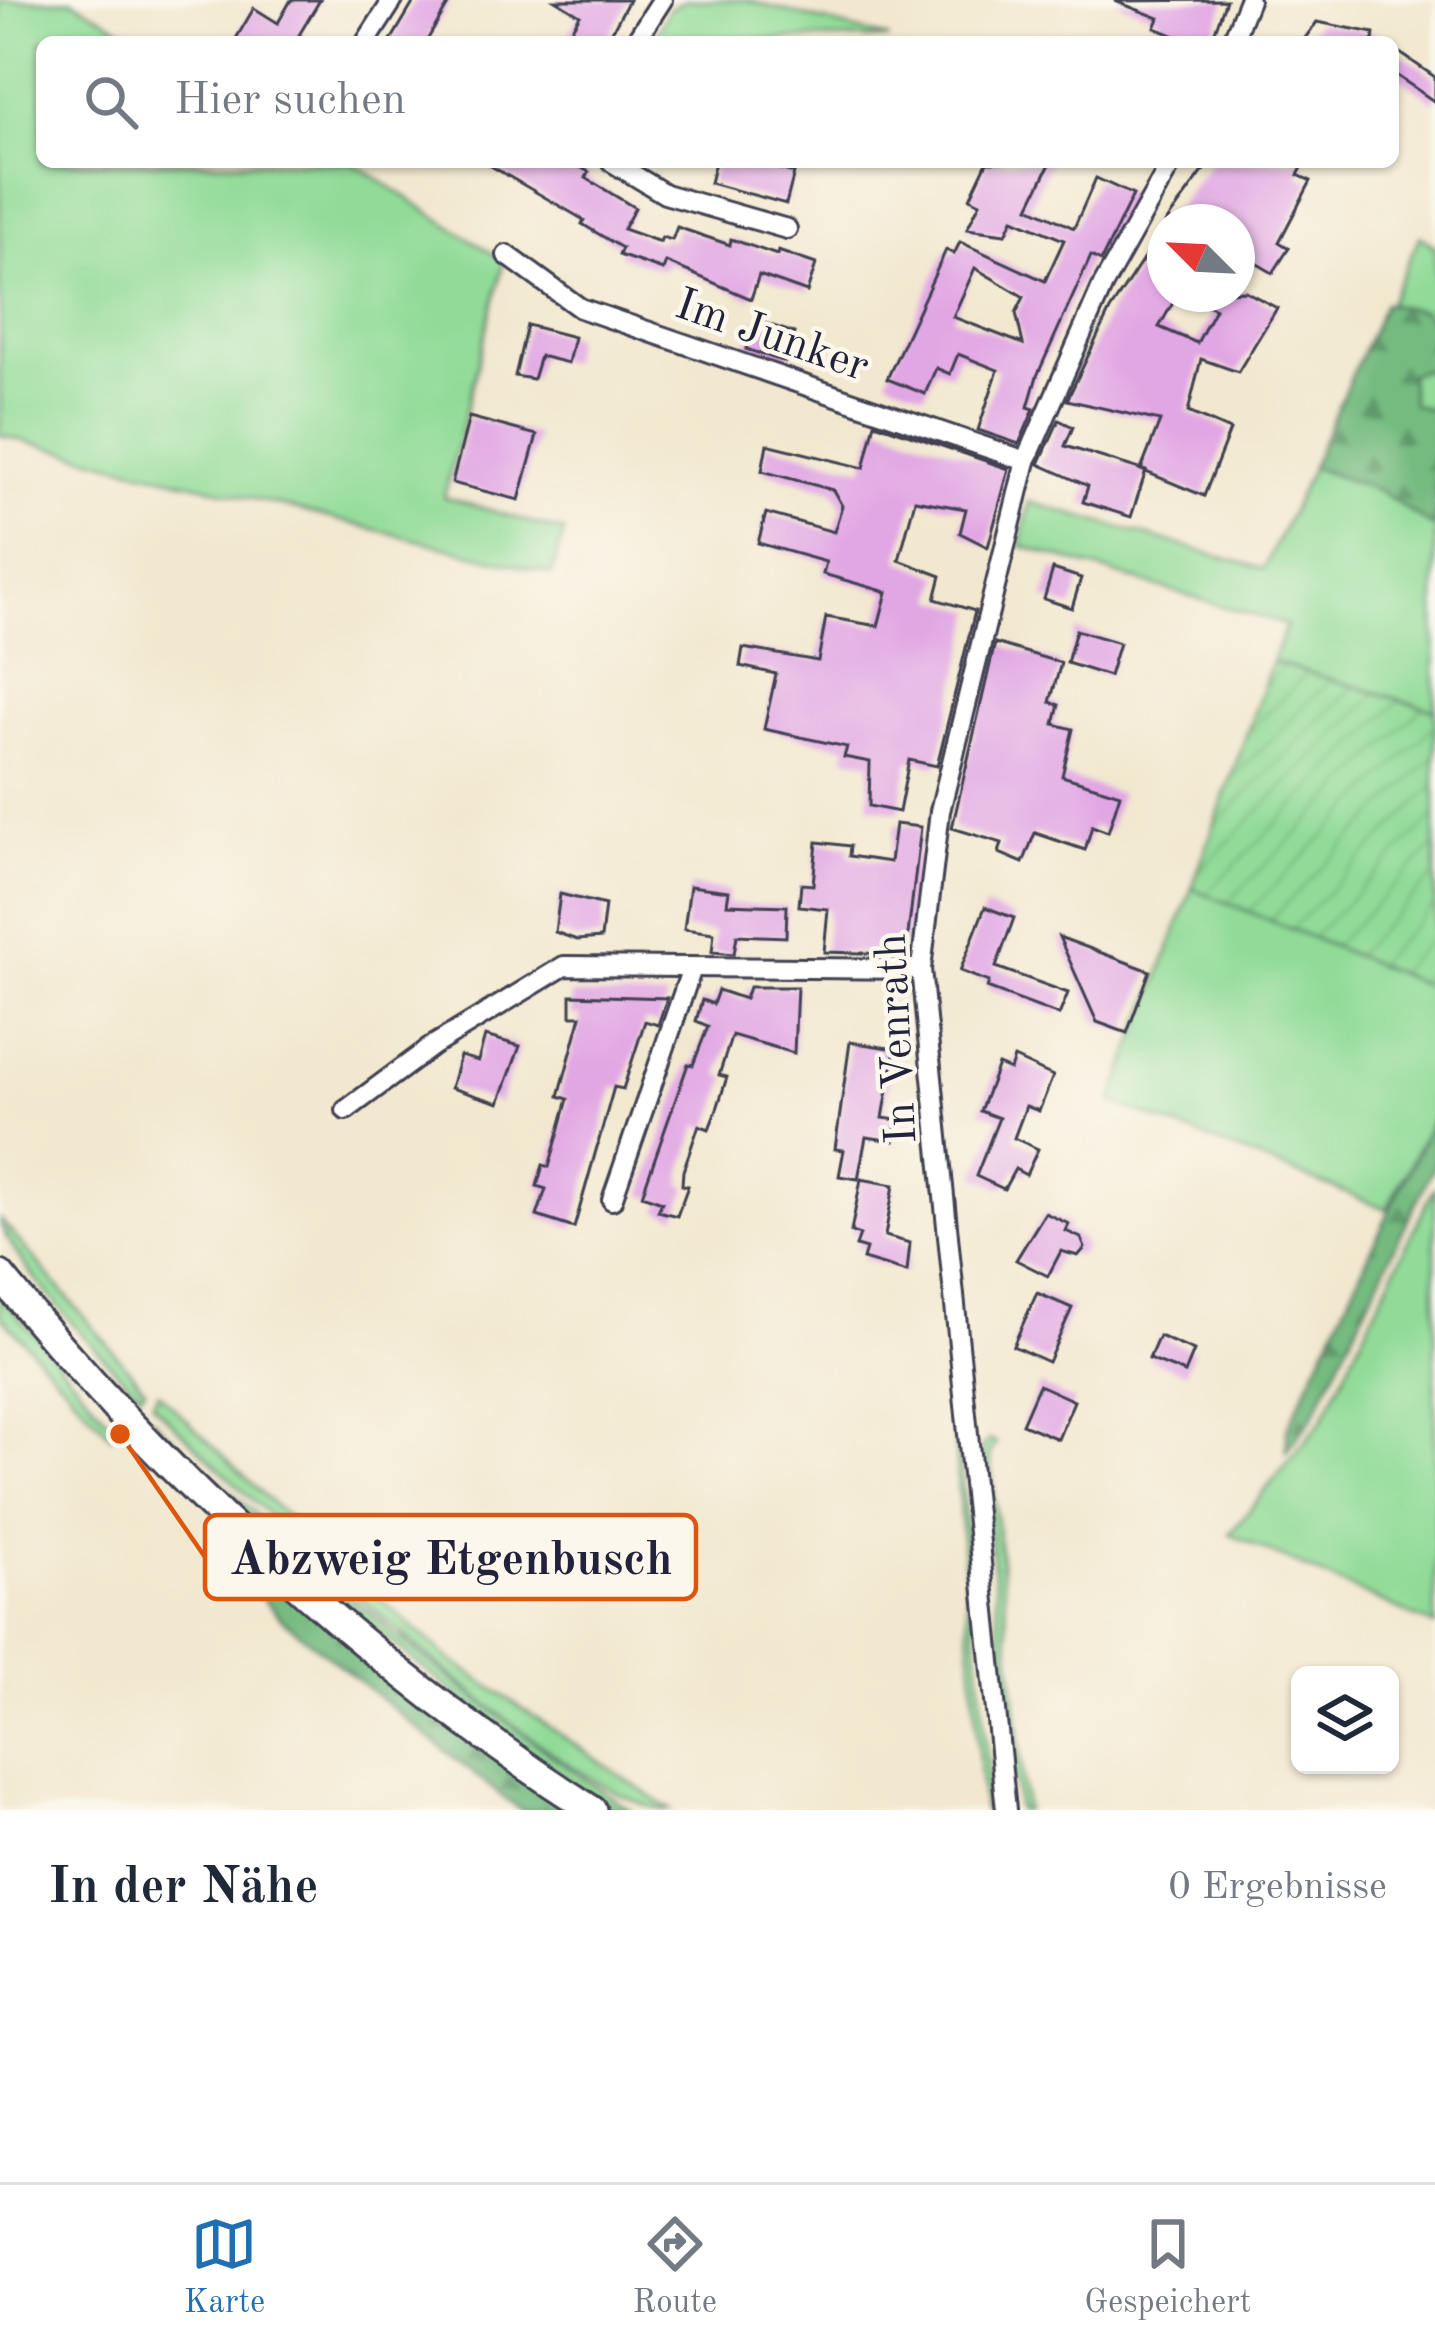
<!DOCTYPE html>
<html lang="de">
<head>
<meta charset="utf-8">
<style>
  :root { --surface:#fff; --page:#f6f6f7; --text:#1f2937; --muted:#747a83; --line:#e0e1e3; --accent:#1f6fb2 }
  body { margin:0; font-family:"Old Standard TT",serif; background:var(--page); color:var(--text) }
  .controls { position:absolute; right:36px; bottom:36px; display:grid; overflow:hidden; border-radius:18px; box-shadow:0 3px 9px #0004 }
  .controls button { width:108px; height:108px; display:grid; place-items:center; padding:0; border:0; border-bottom:3px solid var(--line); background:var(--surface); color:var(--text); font:60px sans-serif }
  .compass { position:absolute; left:1147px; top:204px; width:108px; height:108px; border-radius:50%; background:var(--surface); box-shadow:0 3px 9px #0004; rotate:294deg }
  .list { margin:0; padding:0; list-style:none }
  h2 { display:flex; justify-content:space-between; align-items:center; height:156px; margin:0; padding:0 48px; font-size:51px }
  h2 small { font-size:39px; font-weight:400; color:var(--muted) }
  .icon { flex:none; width:66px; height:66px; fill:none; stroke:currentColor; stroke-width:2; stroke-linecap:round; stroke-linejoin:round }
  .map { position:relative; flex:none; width:1435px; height:1810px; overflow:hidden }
  .search { position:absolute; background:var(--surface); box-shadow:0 3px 9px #0004; left:36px; right:36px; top:36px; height:132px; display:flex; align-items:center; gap:30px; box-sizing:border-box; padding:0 42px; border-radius:18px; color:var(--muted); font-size:45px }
  .sheet { height:372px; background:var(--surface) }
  nav { display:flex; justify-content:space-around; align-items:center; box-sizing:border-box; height:168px; border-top:3px solid var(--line); background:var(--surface); font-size:33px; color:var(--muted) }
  nav a { display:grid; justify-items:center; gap:6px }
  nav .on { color:var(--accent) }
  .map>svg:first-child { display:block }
</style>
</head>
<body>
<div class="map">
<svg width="1435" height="1810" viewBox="0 0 1435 1810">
  <defs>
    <pattern id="forest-firs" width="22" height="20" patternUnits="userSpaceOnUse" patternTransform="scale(3)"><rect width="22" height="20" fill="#74bb80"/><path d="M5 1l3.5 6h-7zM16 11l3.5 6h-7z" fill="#5f986a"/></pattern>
    <pattern id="garden-furrows" width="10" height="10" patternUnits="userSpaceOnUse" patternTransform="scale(3)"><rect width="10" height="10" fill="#90db97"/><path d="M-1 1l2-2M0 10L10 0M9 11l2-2" fill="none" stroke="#7cbc83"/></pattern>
  </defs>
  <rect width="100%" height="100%" fill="#fbf7ec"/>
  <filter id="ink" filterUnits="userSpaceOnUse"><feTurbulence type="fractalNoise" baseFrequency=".00833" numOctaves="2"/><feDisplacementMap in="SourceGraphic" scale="24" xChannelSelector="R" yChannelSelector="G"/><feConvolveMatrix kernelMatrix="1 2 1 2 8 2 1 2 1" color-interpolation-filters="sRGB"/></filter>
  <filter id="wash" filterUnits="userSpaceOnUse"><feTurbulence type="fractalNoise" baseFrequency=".004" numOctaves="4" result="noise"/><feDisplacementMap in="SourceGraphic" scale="48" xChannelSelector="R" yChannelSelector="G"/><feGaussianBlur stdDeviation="2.7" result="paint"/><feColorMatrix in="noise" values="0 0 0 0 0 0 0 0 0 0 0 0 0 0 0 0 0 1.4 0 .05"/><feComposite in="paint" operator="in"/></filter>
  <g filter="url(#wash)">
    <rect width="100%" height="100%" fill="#f2e8cf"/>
    <g fill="#90db97" stroke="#597e69" stroke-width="3">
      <path d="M 0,0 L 72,0 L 145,42 L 42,42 L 42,162 L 352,162 L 504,261 L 444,497 L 564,532 L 552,574 L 0,435 Z"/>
      <path d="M 686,0 L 746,0 L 890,39 L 654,39 L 669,9 Z"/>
      <path d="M 1420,236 L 1435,247 L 1435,710 L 1272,662 L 1286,625 L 1021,546 L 1029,502 L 1264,569 Z"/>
      <path d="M 1192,888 L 1435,989 L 1435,1114 L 1387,1209 L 1112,1102 Z"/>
      <path d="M 1435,1186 L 1435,1626 L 1230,1534 L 1321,1422 Z"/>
      <path d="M 0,1219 L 145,1388 L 141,1393 C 114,1373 0,1248 0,1219 Z"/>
      <path d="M 0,1295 L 113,1425 L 111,1436 L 0,1315 Z"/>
      <path d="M 158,1392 L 278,1509 L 448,1658 L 671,1810 C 572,1810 234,1484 152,1403 Z"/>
      <path d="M 152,1418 C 302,1562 457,1693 630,1810 C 601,1810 568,1777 544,1761 C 404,1660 279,1547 153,1429 Z"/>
      <path d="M 953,1423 L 957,1423 L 992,1810 L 983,1810 Z"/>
      <path d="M 989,1440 L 996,1443 L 990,1454 L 1026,1810 L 1018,1810 L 981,1448 Z"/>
    </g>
    <g fill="url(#forest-firs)" stroke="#4b6e5e" stroke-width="3">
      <path d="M 1384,303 L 1424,311 L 1435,323 L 1435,367 L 1409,374 L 1412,404 L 1435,411 L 1435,529 L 1380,491 L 1311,467 Z"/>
      <path d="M 1435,1114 L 1435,1164 L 1312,1418 L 1287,1451 L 1287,1429 Z"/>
      <path d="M 240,1546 L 571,1810 L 522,1810 L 505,1799 L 281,1618 L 232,1566 Z"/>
    </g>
    <path fill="url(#garden-furrows)" stroke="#597e69" stroke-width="3" d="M 1272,662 L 1435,710 L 1435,989 L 1192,888 Z"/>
    <g id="blocks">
      <g fill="#e1a6e4" fill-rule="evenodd">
        <path d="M 291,0 L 320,0 L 299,35 L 311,42 L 234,42 L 254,8 L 278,23 Z"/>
        <path d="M 415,0 L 451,0 L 426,42 L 390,42 Z"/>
        <path d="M 555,0 L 629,0 L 606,42 L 580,42 L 568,35 L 580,15 Z"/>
        <path d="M 1226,0 L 1211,42 L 1190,42 L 1155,28 L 1159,18 L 1115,1 Z"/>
        <path d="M 1317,22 L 1374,33 L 1373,42 L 1302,42 Z"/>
        <path d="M 1393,48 L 1435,77 L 1435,102 L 1393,73 Z"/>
        <path d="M 484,162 L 571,162 L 589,172 L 586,178 L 635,208 L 623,229 L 660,242 L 662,237 L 672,240 L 677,227 L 730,245 L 731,239 L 777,255 L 778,251 L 816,264 L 807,292 L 759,275 L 751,299 L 666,262 L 663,270 L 619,255 L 622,248 L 582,224 L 584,220 Z"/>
        <path d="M 715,162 L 756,162 L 794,173 L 786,204 L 710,183 Z"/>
        <path d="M 987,162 L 1051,162 L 1029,207 L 1074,228 L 1096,178 L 1133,195 L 1101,261 L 1091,256 L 1037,376 L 1028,407 L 1034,409 L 1019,444 L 978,430 L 998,370 L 958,354 L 950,374 L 936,368 L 925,394 L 887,379 L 946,250 L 954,254 L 960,242 L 1045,281 L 1064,240 L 1013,219 L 1006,234 L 967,229 L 980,203 L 970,198 ZM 975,268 L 1024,297 L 1016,313 L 1023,344 L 953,317 Z"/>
        <path d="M 1210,162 L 1305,162 L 1298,175 L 1311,181 L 1279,242 L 1289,248 L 1273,273 L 1237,252 L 1237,222 L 1166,222 Z"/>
        <path d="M 1165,226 L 1165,294 L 1178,294 L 1159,327 L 1197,343 L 1215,309 L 1186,294 L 1245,291 L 1277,308 L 1238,372 L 1201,359 L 1188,412 L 1230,430 L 1204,496 L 1141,470 L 1160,421 L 1067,400 L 1110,310 Z"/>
        <path d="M 755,320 L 794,333 L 785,362 L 746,349 Z"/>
        <path d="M 527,325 L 574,337 L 568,363 L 540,356 L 533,379 L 515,376 Z"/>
        <path d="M 469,417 L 537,435 L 519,500 L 452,483 Z"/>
        <path d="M 1059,420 L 1073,427 L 1065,446 L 1146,471 L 1131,517 L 1083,502 L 1088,486 L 1039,464 Z"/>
        <path d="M 875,423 L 1009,469 L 988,547 L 960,533 L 966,509 L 915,500 L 899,560 L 941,576 L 935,599 L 975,611 L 937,766 L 909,760 L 899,812 L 869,806 L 870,762 L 844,757 L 847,747 L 764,729 L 776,674 L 740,666 L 743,648 L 818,661 L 826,617 L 878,626 L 887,592 L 823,574 L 826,562 L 758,543 L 766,513 L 834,532 L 842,506 L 833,490 L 762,471 L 767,444 L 864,468 Z"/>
        <path d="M 1053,569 L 1081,578 L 1072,608 L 1044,599 Z"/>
        <path d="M 1076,630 L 1119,643 L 1109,676 L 1067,663 Z"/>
        <path d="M 995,643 L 1061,663 L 1050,702 L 1059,705 L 1054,724 L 1073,729 L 1062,776 L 1120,794 L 1108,832 L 1092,826 L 1085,850 L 1035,833 L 1023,863 L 999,853 L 1002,843 L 952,828 Z"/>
        <path d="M 895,824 L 921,827 L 907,943 L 897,941 L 897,954 L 824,952 L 828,909 L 799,906 L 801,884 L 813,885 L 817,842 L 850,846 L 849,856 L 890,862 Z"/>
        <path d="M 690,886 L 729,891 L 727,904 L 787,906 L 786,937 L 737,935 L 734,954 L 712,952 L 714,933 L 684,929 Z"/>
        <path d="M 560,894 L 605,905 L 601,938 L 577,940 L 555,932 Z"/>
        <path d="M 985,907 L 1014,918 L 996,967 L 1068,993 L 1059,1015 L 987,988 L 989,982 L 960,971 Z"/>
        <path d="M 1059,937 L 1150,971 L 1127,1033 L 1097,1022 Z"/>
        <path d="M 749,987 L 797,987 L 794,1053 L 732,1035 L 719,1075 L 727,1077 L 718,1106 L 709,1129 L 699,1125 L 683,1171 L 682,1185 L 688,1186 L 677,1216 L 658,1211 L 662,1202 L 642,1195 L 688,1064 L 693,1065 L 708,1026 L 696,1021 L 702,1000 L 713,1004 L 718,990 L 745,999 Z"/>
        <path d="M 571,995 L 667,998 L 658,1025 L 645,1021 L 623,1089 L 614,1087 L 574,1228 L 537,1216 L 546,1189 L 537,1186 L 543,1165 L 549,1167 L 568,1099 L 559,1096 L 581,1016 L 571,1016 Z"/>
        <path d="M 485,1036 L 520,1046 L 499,1103 L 451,1088 L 460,1056 L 478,1061 Z"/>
        <path d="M 850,1042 L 895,1049 L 883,1118 L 897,1120 L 894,1141 L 866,1137 L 858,1179 L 839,1176 L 844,1150 L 835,1149 Z"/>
        <path d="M 1014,1058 L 1053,1076 L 1039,1111 L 1026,1106 L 1014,1138 L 1038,1149 L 1026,1175 L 1015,1169 L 1004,1189 L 976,1176 L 999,1118 L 980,1111 L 998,1065 L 1010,1070 Z"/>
        <path d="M 861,1179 L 894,1185 L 885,1236 L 910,1243 L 907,1272 L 863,1259 L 866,1249 L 856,1246 L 860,1235 L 851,1232 Z"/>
        <path d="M 1045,1213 L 1069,1224 L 1066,1231 L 1081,1238 L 1085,1248 L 1078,1256 L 1061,1251 L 1048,1276 L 1016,1260 Z"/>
        <path d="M 1037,1293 L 1072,1308 L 1048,1362 L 1013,1346 Z"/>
        <path d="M 1159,1336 L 1194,1351 L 1185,1373 L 1149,1359 Z"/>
        <path d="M 1039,1385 L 1074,1401 L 1058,1439 L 1022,1424 Z"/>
      </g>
    </g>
  </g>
  <g filter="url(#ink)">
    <use href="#blocks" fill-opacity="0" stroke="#414051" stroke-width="3"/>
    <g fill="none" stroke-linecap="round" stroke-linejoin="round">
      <defs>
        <g id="street">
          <path d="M 366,42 L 393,0"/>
          <path d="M 635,42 L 662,0"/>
          <path d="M 1232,42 L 1249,0"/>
          <path d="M 612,162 L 665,194 L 787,229"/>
          <path d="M 507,255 L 580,308 L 1026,461"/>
          <path d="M 346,1110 L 434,1045 L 564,966 L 921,969"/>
          <path d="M 612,1200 L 692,968"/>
          <path d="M 1006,1810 L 921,969 L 940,811 L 1026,461 L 1103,285 L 1172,162"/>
        </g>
        <path id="secondary" d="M 0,1275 C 165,1479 371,1668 592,1810"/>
      </defs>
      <use href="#street" stroke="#414051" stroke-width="24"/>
      <use href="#secondary" stroke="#414051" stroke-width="33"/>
      <use href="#street" stroke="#fff" stroke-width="18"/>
      <use href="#secondary" stroke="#fff" stroke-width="27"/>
    </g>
  </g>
  <g text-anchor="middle" stroke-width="9" stroke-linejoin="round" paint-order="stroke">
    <g font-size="45" fill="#22223b" stroke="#fbf7ec">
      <text transform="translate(773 333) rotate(19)" y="16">Im Junker</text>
      <text transform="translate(894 1039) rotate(-93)" y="16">In Venrath</text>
    </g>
  </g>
  <path fill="none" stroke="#de560e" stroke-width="4.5" d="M120 1434L205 1557"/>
  <circle fill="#de560e" stroke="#fbf7ec" stroke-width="4.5" cx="120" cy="1434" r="12"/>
  <rect fill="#fbf7ec" stroke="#de560e" stroke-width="4.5" x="205" y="1515" width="491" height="84" rx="12"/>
  <g font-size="48" text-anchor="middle" font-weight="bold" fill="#22223b">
    <text x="451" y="1574">Abzweig Etgenbusch</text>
  </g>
</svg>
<div class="controls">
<button><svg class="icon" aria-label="layers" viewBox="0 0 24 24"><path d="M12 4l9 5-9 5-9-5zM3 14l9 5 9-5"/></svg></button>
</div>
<svg class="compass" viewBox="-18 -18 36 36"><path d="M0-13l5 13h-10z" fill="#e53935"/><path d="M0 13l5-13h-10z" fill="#747a83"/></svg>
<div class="search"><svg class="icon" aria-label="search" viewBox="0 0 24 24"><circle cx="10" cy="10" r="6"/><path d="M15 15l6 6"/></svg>Hier suchen</div>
</div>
<section class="sheet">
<h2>In der Nähe<small>0 Ergebnisse</small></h2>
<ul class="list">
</ul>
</section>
<nav>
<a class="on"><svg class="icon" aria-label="map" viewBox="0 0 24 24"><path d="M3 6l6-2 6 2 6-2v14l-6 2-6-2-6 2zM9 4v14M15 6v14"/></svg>Karte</a>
<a><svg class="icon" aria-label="directions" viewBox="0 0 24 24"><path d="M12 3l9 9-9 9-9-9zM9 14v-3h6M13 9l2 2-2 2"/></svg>Route</a>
<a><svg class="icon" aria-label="saved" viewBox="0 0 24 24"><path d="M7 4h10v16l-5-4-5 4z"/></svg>Gespeichert</a>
</nav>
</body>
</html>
